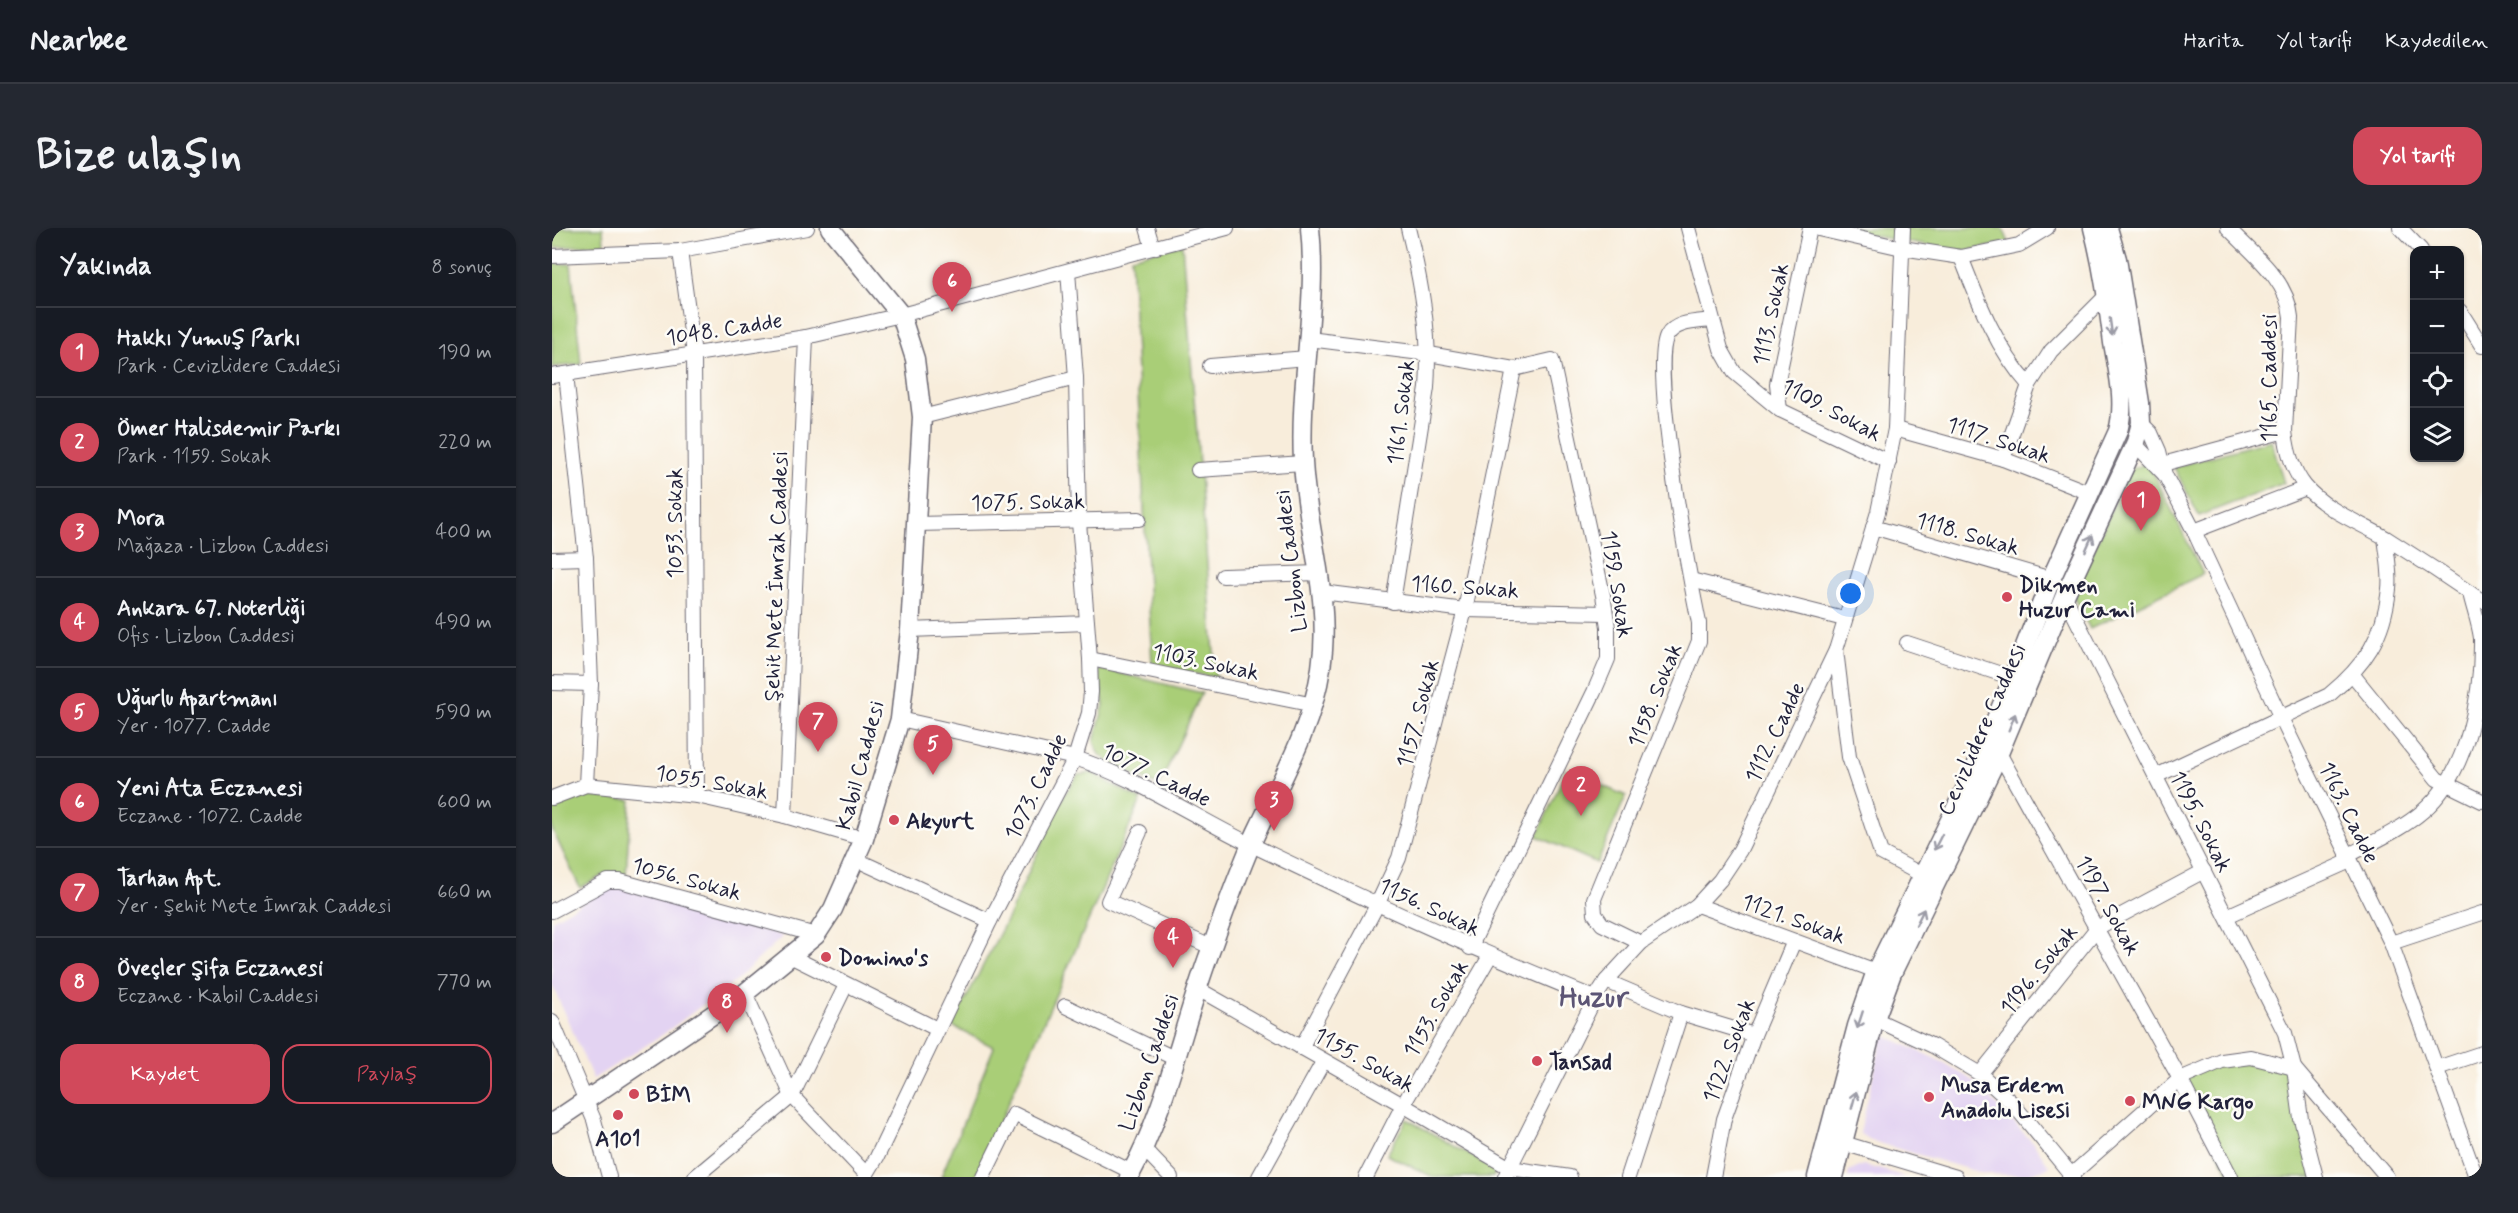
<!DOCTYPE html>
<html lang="tr">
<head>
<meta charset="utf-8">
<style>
  :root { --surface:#171b24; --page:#242831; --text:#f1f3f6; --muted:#9ea1a6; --line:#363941; --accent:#d1495b }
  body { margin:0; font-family:Mynerve,sans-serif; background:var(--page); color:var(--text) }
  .controls { position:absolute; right:18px; top:18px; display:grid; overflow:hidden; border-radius:12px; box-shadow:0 2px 4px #0004 }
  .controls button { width:54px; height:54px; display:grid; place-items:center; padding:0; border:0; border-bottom:2px solid var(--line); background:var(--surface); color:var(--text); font:30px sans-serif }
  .you { position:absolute; left:1299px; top:366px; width:21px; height:21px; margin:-15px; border:4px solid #fff; border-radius:50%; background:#1a73e8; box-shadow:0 0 0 9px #1a73e833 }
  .badge { display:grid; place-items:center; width:39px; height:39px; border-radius:50%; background:var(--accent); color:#fff; font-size:20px; font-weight:700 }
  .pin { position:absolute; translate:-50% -50px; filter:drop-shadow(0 2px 3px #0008) }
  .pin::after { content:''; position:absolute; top:32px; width:21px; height:18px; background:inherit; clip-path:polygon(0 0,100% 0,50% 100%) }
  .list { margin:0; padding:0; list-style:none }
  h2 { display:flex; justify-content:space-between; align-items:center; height:78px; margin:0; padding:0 24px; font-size:26px }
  h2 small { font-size:20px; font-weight:400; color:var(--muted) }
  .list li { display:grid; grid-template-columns:39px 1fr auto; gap:18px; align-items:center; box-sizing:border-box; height:90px; padding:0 24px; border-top:2px solid var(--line) }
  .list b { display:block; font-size:22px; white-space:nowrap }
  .list p { margin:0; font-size:20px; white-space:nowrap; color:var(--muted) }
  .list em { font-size:20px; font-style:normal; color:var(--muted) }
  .actions { display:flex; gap:12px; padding:18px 24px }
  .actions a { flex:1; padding:14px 0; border:2px solid var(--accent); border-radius:18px; text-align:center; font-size:21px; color:var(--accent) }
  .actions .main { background:var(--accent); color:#fff }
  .icon { flex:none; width:33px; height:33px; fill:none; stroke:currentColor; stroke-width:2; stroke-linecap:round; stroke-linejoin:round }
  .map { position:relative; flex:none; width:1930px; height:949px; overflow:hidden; border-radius:18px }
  header { display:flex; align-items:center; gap:36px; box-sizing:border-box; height:84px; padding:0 30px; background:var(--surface); border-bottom:2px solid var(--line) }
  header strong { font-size:28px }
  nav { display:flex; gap:33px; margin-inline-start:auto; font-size:21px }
  .intro { display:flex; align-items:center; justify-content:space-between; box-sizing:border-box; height:144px; padding:0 36px }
  h1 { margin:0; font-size:42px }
  .button { padding:15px 27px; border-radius:18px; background:var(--accent); color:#fff; font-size:21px; font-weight:700 }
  main { display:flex; gap:36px; padding:0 36px }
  aside { flex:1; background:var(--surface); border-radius:18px; box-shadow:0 2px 4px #0004 }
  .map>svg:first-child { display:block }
</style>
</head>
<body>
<header>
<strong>Nearbee</strong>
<nav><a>Harita</a><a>Yol tarifi</a><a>Kaydedilen</a></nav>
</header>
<div class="intro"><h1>Bize ulaşın</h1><a class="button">Yol tarifi</a></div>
<main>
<aside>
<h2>Yakında<small>8 sonuç</small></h2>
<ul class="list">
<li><span class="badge">1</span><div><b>Hakkı Yumuş Parkı</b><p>Park · Cevizlidere Caddesi</p></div><em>190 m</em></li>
<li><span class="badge">2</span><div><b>Ömer Halisdemir Parkı</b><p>Park · 1159. Sokak</p></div><em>220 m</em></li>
<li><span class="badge">3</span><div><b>Mora</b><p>Mağaza · Lizbon Caddesi</p></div><em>400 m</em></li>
<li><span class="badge">4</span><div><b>Ankara 67. Noterliği</b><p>Ofis · Lizbon Caddesi</p></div><em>490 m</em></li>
<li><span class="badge">5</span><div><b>Uğurlu Apartmanı</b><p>Yer · 1077. Cadde</p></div><em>590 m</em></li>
<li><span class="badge">6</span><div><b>Yeni Ata Eczanesi</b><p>Eczane · 1072. Cadde</p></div><em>600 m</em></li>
<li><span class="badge">7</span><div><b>Tarhan Apt.</b><p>Yer · Şehit Mete İmrak Caddesi</p></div><em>660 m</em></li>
<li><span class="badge">8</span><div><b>Öveçler Şifa Eczanesi</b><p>Eczane · Kabil Caddesi</p></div><em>770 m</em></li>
</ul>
<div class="actions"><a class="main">Kaydet</a><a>Paylaş</a></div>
</aside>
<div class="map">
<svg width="1930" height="949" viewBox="0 0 1930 949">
  <rect width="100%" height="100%" fill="#fdfcf7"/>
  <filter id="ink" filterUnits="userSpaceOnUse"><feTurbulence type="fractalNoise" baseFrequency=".0167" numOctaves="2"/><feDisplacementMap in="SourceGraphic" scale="12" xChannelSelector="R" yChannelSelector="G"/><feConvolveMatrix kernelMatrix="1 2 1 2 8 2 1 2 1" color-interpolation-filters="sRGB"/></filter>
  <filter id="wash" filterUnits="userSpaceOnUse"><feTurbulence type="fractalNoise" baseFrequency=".008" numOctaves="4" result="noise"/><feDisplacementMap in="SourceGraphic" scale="24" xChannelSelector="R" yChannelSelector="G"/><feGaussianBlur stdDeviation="1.35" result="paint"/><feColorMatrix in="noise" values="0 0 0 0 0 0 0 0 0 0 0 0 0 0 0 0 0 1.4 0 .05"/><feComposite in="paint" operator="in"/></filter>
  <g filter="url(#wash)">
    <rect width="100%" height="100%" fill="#f8eddb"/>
    <g fill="#e3d3f2">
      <path d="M 67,658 L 231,708 L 183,753 L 110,807 L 41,851 L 0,756 L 0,692 L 58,659 Z"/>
      <path d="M 1334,808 L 1386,832 L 1422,853 L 1483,917 L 1498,939 L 1472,947 L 1433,946 L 1320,913 L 1308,905 L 1330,810 Z"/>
      <path d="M 1311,937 L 1341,945 L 1353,949 L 1296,949 L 1297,944 Z"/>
    </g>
    <g fill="#a9ce77" stroke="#667859" stroke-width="1.5">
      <path d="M 0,0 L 51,0 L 52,16 L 0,20 Z"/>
      <path d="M 1280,0 L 1451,0 L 1457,15 L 1408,24 Z"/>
      <path d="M 630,16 L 664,450 L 600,437 L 579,29 Z"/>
      <path d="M 0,36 L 19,36 L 29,136 L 0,139 Z"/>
      <path d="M 1719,212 L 1732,255 L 1647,288 L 1622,239 Z"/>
      <path d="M 1593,236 L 1600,242 L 1651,346 L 1538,401 L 1521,368 L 1577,242 Z"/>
      <path d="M 546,440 L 650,465 L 607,558 L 560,536 L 546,525 L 542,513 L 552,477 Z"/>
      <path d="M 1014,542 L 1074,568 L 1045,635 L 985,608 Z"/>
      <path d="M 540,545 L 589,572 L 424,949 L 389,949 L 442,819 L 400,798 L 458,685 L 512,567 L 526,547 Z"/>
      <path d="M 32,567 L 79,572 L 74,647 L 53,646 L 28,660 L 0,601 L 0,581 Z"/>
      <path d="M 1670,833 L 1742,840 L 1764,949 L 1679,949 L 1628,851 Z"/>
      <path d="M 855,891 L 944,942 L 941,949 L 881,949 L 835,927 Z"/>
    </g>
  </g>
  <g filter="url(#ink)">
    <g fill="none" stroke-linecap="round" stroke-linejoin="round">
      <defs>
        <g id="minor">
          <path d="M 595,0 L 601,20"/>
          <path d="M 1136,0 L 1169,121 L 1182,144 L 1228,182 L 1337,234"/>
          <path d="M 1262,0 L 1350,20 L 1409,29 L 1467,17 L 1495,0"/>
          <path d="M 1676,0 C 1701,26 1736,52 1739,89 L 1733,203 C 1735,222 1741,243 1753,258 C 1773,282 1808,295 1834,310 C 1866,330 1898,351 1930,373"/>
          <path d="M 1848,0 L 1869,22"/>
          <path d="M 128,23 L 142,126 L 145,568"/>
          <path d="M 0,28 L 128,23 L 255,0"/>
          <path d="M 1409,29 C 1427,75 1444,120 1477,157"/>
          <path d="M 1908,83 L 1930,118"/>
          <path d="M 757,111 L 877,126 L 962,141 L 1000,132 L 1051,367 L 1056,399 L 1056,431 L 1042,464 L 918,720"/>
          <path d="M 658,138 L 755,130"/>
          <path d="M 14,146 L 34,330 L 39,456 L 34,557"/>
          <path d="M 0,148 L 254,109 L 349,87 L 675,0"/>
          <path d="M 1228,182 L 1225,156 L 1258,0"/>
          <path d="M 370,189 L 524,150"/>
          <path d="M 1589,195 L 1599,205 L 1607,223 L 1613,247 L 1642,303 L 1729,490 L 1839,715 L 1924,949"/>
          <path d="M 1343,201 L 1451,231 L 1538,265"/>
          <path d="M 1583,216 L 1613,247"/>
          <path d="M 1451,231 L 1477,157 L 1499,123 L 1555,67"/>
          <path d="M 1611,236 L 1733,203"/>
          <path d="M 646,242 L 751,235"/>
          <path d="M 365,296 L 587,291"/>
          <path d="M 1321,299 L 1499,351"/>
          <path d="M 1642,303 L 1754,260"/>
          <path d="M 0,331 L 34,330"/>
          <path d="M 671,348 L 767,345"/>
          <path d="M 1139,352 L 1292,391"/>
          <path d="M 770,364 L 913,382 L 1053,385"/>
          <path d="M 1513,369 L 1733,805 L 1742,840 L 1749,891 L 1764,949"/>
          <path d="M 841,374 L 875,160 C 879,105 869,53 856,0"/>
          <path d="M 358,402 L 535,395"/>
          <path d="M 1355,415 L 1461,450"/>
          <path d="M 1284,422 L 1297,529 L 1329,625 L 1370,647"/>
          <path d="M 538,431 L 762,477"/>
          <path d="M 1801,447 L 1885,551 L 1930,573"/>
          <path d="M 0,455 L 39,456"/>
          <path d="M 348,491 L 523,530 C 587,551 642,589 702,618 C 814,672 927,724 1043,770"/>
          <path d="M 1447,525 L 1628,851 L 1679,949"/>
          <path d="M 1604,548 L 1777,467 C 1813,437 1832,409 1837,361 C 1839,345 1835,326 1833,310"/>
          <path d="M 0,570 L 34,557 L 145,568 L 233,588 L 312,611"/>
          <path d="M 233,588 L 254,109"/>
          <path d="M 588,604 L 556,673 L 659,719"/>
          <path d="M 1795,628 C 1821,614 1849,602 1871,583 C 1916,545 1930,467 1929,410 C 1927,395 1921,379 1918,365"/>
          <path d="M 305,632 L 438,693"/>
          <path d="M 1145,677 L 1324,743"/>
          <path d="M 0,683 L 56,653 L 68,653 L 264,707"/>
          <path d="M 1675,688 L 1798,633"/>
          <path d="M 1089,715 L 1050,696 L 1043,686 L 1042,671 L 1147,413 L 1147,395 C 1138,351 1098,139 1115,108 C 1123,93 1145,94 1160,92"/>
          <path d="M 1839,715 L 1930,685"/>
          <path d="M 238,728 L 385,801"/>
          <path d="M 1054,753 L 1129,785 L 1202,807"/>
          <path d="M 646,761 L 851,877 L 958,940 L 1018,949"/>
          <path d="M 193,765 L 240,868 L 315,947"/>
          <path d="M 513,778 L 624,831"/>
          <path d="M 1323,791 L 1381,818 L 1428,846 L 1461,876 L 1521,949"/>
          <path d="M 0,793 L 42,892 L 57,949"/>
          <path d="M 749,820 L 825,677 L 847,630 L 913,382 L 962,141"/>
          <path d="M 1742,840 L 1835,949"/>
          <path d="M 1885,840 L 1930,825"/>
          <path d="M 1428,846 L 1545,700 L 1652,643"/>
          <path d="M 1291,915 L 1404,949"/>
          <path d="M 592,921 L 619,949"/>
          <path d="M 143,949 L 240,868 L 294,757"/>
          <path d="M 313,949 L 325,929 L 438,693 L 523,530 L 537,485 L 539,464 L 538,431 L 527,294 L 524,150 L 516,43"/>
          <path d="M 431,949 L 462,886 L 580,944"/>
          <path d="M 707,949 L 771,834"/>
          <path d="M 814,949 L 851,877 L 938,728"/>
          <path d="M 953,949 L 1043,770 L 1054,753 L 1089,715 L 1145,677 L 1168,652 L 1188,622 L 1284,422 L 1326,284 L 1343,201 L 1351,0"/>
          <path d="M 1076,949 L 1129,785"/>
          <path d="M 1161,949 L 1172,891 L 1202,807 L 1242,713"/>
          <path d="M 1517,949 L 1628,851 L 1670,833 L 1699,829 L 1742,840"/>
        </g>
        <g id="major">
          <path d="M 0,895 L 193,765 L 264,707 L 281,681 L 312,611 L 348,491 L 358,402 L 370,189 L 363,131 L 349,87 L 278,0"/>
          <path d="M 577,949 C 617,876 631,793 661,716 C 673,682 686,647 700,614 C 726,557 760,502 769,440 C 780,369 754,302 751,233 C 747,155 766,78 758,0"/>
          <path d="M 1265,949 L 1305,798 L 1324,743 L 1422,543 L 1454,467 L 1499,351 L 1566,203 C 1574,174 1566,144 1561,115 C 1556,76 1551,38 1541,0"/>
          <path d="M 1282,949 L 1323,791 L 1340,745 L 1445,530 L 1514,365 L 1584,214 L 1589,195 L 1588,175 L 1565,31 L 1556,0"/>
        </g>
      </defs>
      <use href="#minor" stroke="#6d6973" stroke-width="16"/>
      <use href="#major" stroke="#6d6973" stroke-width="21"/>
      <use href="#minor" stroke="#fff" stroke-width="14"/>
      <use href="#major" stroke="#fff" stroke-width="18"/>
    </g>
    <defs><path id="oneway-shaft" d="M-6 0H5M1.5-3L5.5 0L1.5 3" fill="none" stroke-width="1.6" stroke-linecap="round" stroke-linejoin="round" transform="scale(1.5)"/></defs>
    <g stroke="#9c9ca7">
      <use href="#oneway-shaft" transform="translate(1559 99) rotate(82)"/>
      <use href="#oneway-shaft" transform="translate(1537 315) rotate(-66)"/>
      <use href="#oneway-shaft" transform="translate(1460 494) rotate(-68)"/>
      <use href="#oneway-shaft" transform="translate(1386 614) rotate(117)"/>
      <use href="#oneway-shaft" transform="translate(1368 689) rotate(-64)"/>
      <use href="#oneway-shaft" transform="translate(1308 792) rotate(108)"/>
      <use href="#oneway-shaft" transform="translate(1302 872) rotate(-75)"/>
    </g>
  </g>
  <g fill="#d1495b" stroke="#fdfcf7" stroke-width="2">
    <circle cx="1455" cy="369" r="6"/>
    <circle cx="342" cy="592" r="6"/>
    <circle cx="274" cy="729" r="6"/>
    <circle cx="985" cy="833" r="6"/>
    <circle cx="82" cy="866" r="6"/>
    <circle cx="1377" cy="869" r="6"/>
    <circle cx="1578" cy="873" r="6"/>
    <circle cx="66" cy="887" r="6"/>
  </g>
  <g text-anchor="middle" stroke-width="5" stroke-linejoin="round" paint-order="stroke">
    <g font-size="22" fill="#22223b" stroke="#fdfcf7">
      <text transform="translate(1218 86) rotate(-78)" y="8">1113. Sokak</text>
      <text transform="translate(172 100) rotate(-9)" y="8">1048. Cadde</text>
      <text transform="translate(1716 150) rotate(-90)" y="8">1165. Caddesi</text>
      <text transform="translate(1280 181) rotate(28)" y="8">1109. Sokak</text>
      <text transform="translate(848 184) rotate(-83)" y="8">1161. Sokak</text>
      <text transform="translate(1447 211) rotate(18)" y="8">1117. Sokak</text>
      <text transform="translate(476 273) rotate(-1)" y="8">1075. Sokak</text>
      <text transform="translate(122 295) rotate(-90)" y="8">1053. Sokak</text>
      <text transform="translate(1416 305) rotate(16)" y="8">1118. Sokak</text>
      <text transform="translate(738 333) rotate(-97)" y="8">Lizbon Caddesi</text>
      <text transform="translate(223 348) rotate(-88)" y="8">Şehit Mete İmrak Caddesi</text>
      <text transform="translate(1066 356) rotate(81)" y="8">1159. Sokak</text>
      <text transform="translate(913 358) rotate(4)" y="8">1160. Sokak</text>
      <text transform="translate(654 433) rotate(12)" y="8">1103. Sokak</text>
      <text transform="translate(1102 467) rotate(-68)" y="8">1158. Sokak</text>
      <text transform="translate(865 485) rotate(-75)" y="8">1157. Sokak</text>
      <text transform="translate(1429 501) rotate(-66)" y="8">Cevizlidere Caddesi</text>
      <text transform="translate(1222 504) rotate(-64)" y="8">1112. Cadde</text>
      <text transform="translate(307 537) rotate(-75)" y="8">Kabil Caddesi</text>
      <text transform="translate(605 546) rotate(26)" y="8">1077. Cadde</text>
      <text transform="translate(160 553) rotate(10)" y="8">1055. Sokak</text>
      <text transform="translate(483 558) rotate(-64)" y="8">1073. Cadde</text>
      <text transform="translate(1798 584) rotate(64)" y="8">1163. Cadde</text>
      <text transform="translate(1650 593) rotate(63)" y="8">1195. Sokak</text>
      <text transform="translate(135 650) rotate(15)" y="8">1056. Sokak</text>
      <text transform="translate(1557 677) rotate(61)" y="8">1197. Sokak</text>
      <text transform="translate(878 678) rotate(25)" y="8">1156. Sokak</text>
      <text transform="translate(1242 690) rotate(20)" y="8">1121. Sokak</text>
      <text transform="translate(1486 741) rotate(-51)" y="8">1196. Sokak</text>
      <text transform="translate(883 780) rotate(-60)" y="8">1153. Sokak</text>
      <text transform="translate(1176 822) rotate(-69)" y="8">1122. Sokak</text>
      <text transform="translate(813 831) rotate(29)" y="8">1155. Sokak</text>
      <text transform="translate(596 834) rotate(-71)" y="8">Lizbon Caddesi</text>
    </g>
    <g font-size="22" font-weight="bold" fill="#22223b" stroke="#fdfcf7" text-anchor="start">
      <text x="1467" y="364">Dikmen<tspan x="1467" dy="25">Huzur Cami</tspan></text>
      <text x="354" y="600">Akyurt</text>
      <text x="286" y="737">Domino's</text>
      <text x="997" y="841">Tansad</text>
      <text x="1389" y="864">Musa Erdem<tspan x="1389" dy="25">Anadolu Lisesi</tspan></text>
      <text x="94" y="874">BİM</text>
      <text x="1590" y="881">MNG Kargo</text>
      <text x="66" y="918" text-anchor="middle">A101</text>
    </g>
    <g font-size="28" font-weight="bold" fill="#5c5575" stroke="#fdfcf7">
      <text x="1042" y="778">Huzur</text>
    </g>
  </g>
</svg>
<div class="controls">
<button>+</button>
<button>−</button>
<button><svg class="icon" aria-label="locate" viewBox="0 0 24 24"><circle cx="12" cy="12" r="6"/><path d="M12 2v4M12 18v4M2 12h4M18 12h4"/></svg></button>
<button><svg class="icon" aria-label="layers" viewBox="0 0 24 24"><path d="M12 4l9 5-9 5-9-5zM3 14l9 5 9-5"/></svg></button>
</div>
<div class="you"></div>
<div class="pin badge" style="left:1589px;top:303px">1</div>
<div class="pin badge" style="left:1029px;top:588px">2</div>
<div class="pin badge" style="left:722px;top:603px">3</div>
<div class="pin badge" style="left:621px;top:740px">4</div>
<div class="pin badge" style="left:381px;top:547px">5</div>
<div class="pin badge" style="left:400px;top:84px">6</div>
<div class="pin badge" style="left:266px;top:524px">7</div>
<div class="pin badge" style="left:175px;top:805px">8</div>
</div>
</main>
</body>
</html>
